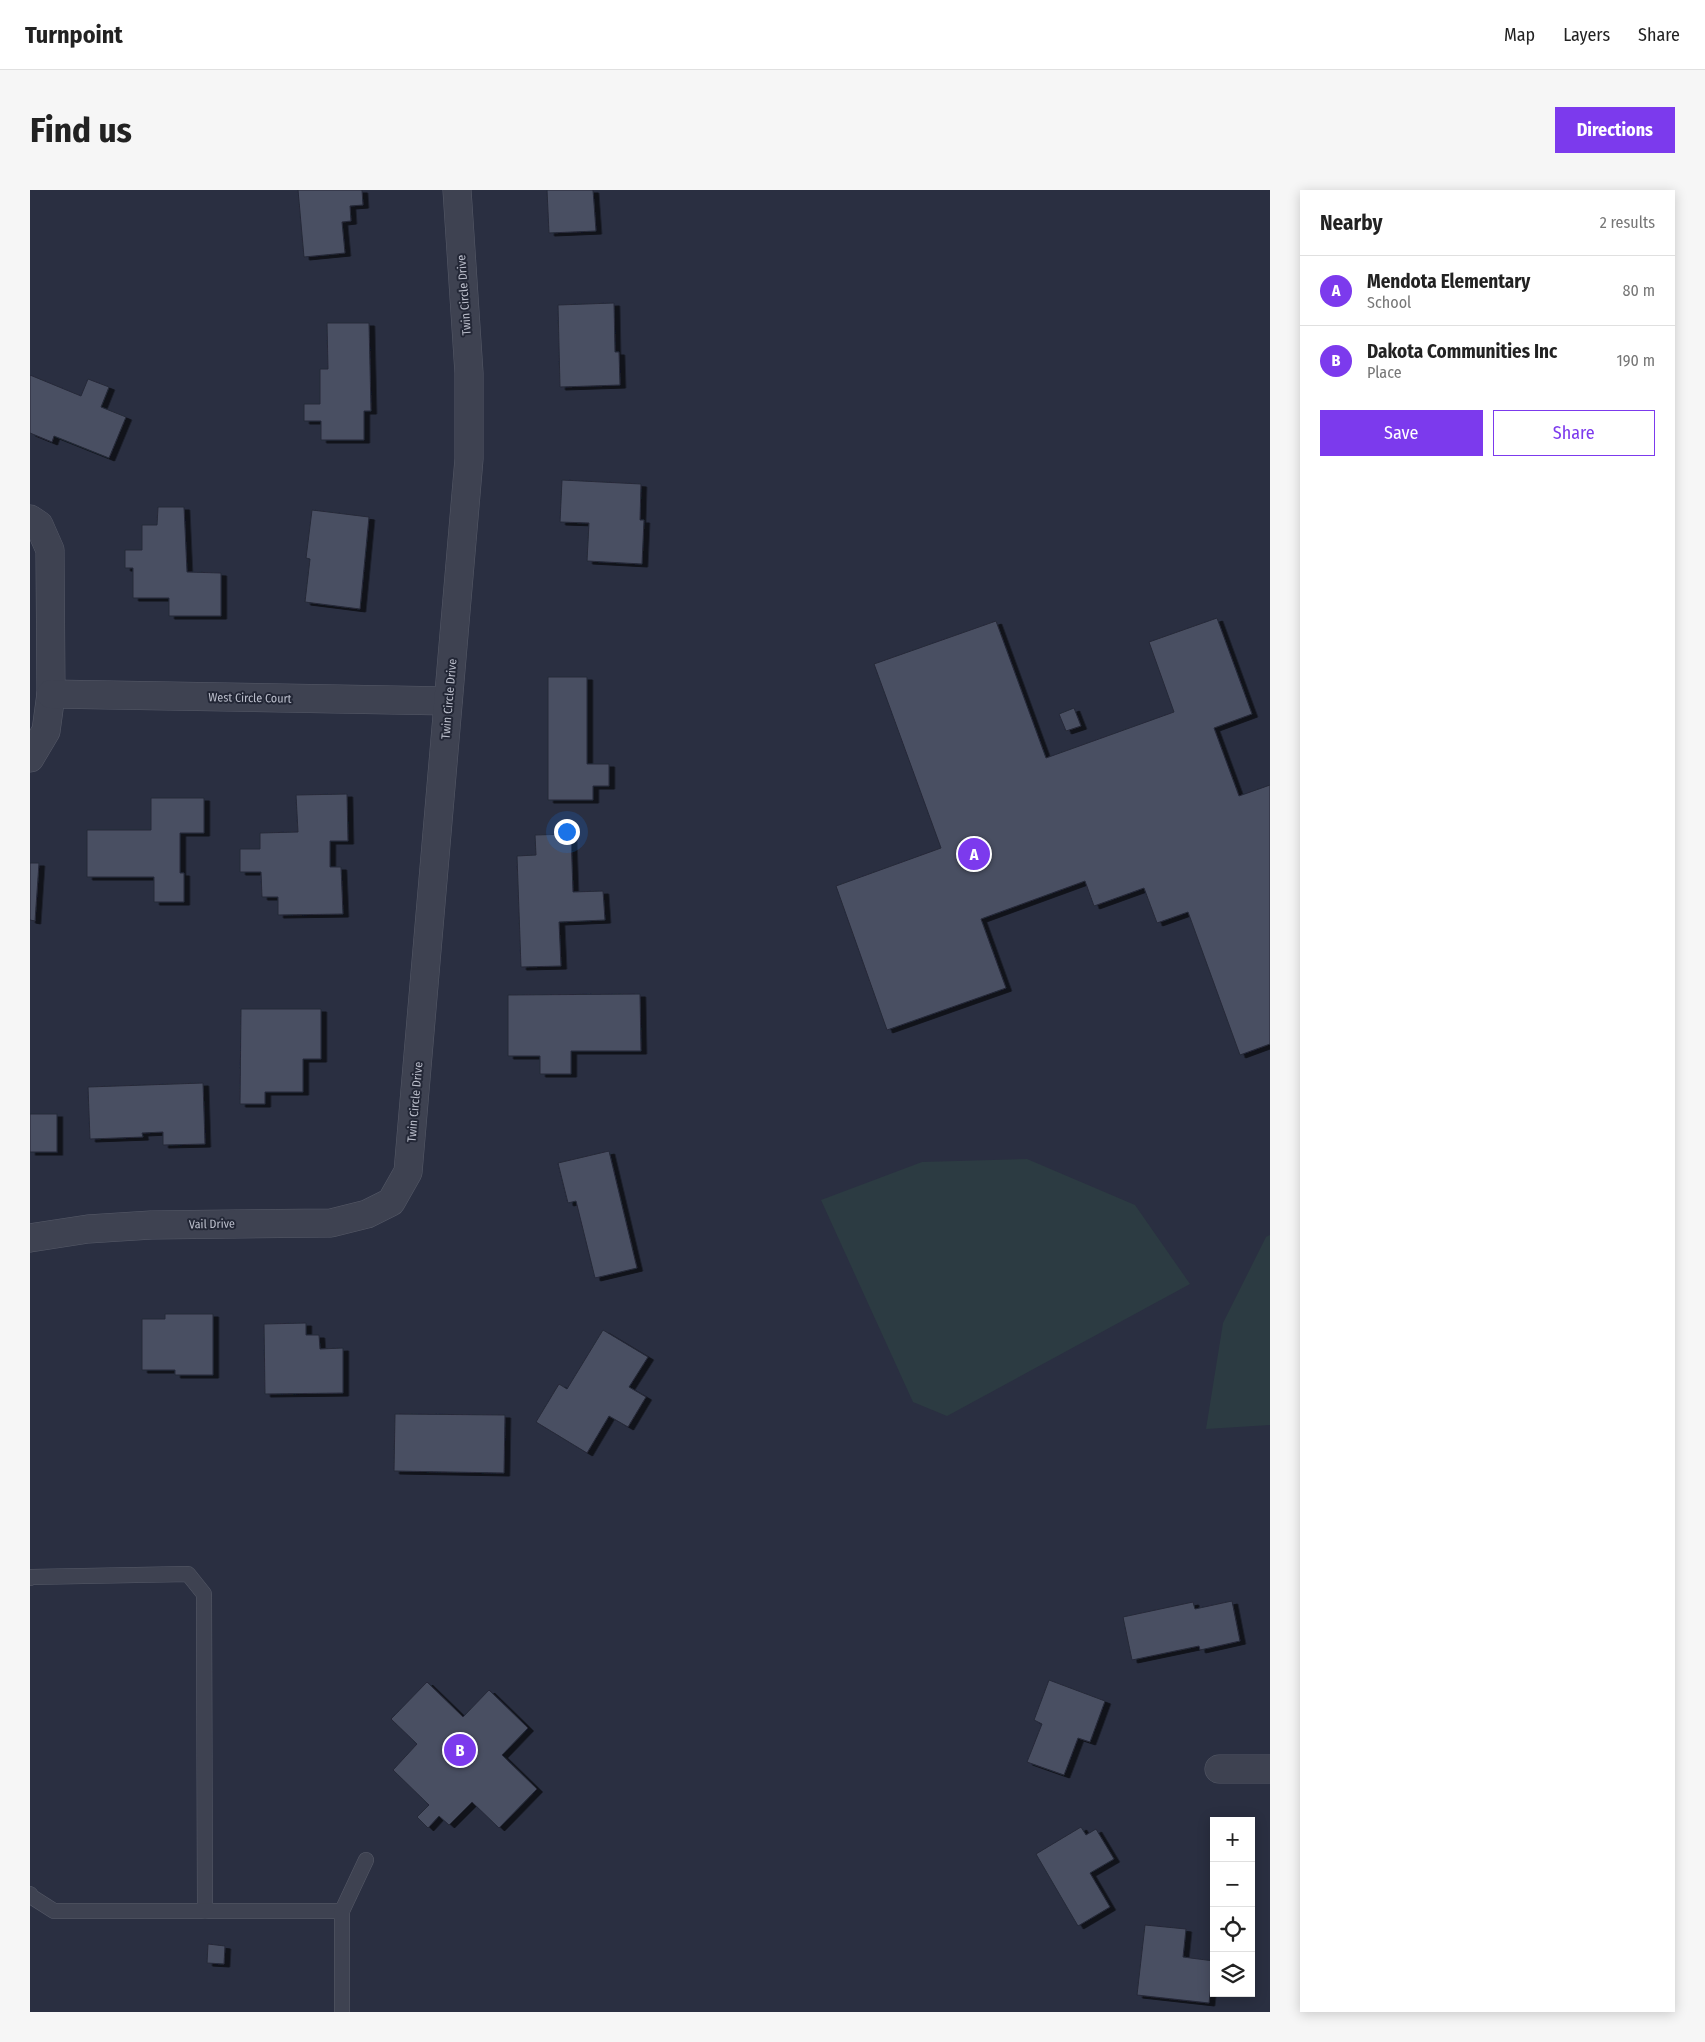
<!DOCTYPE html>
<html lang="en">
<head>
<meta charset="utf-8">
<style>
  :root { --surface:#fff; --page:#f6f6f6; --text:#222; --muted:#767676; --line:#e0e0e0; --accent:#7c3aed }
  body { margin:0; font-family:"Fira Sans Condensed",sans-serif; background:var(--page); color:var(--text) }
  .controls { position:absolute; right:15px; bottom:15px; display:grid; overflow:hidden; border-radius:0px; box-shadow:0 2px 12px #0003 }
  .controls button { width:45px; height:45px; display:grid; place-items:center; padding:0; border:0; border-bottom:1px solid var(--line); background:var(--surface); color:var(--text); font:25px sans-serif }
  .you { position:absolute; left:536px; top:641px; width:18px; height:18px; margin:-12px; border:4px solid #fff; border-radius:50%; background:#1a73e8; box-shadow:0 0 0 8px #1a73e833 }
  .badge { display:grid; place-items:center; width:32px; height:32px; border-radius:50%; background:var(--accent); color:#fff; font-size:16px; font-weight:700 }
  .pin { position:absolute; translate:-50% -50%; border:2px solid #fff; box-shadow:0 1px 5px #0006 }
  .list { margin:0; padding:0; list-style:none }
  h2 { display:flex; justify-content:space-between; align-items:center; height:65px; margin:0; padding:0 20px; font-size:21px }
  h2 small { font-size:16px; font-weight:400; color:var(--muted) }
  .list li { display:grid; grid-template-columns:32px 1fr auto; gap:15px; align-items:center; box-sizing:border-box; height:70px; padding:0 20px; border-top:1px solid var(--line) }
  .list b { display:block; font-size:19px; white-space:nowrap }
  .list p { margin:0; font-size:16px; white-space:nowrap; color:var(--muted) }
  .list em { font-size:16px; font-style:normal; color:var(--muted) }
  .actions { display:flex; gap:10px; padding:15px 20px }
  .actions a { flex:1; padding:11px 0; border:1px solid var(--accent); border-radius:0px; text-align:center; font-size:18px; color:var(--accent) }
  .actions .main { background:var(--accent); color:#fff }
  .icon { flex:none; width:28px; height:28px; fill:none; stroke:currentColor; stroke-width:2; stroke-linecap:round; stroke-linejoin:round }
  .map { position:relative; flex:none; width:1240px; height:1822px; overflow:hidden; border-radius:0px }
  header { display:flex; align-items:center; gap:30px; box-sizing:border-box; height:70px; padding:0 25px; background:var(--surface); border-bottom:1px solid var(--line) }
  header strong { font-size:24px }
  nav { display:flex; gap:28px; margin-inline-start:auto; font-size:18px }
  .intro { display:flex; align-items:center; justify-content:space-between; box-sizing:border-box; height:120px; padding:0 30px }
  h1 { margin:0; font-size:35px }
  .button { padding:12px 22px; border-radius:0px; background:var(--accent); color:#fff; font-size:18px; font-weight:700 }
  main { display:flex; gap:30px; padding:0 30px }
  aside { flex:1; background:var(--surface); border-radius:0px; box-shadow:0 2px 12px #0003 }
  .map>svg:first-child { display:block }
</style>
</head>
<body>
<header>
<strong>Turnpoint</strong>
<nav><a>Map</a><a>Layers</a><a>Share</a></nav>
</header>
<div class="intro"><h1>Find us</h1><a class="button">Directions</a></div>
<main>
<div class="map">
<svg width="1240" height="1822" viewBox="0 0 1240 1822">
  <defs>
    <filter id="shadow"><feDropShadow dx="5.5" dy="3" stdDeviation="0" flood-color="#0009"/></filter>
  </defs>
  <rect width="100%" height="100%" fill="#2a2f41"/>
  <g fill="#2c3b42">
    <path d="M 997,969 L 1105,1015 L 1160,1094 L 917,1226 L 883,1212 L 791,1010 L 892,972 Z"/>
    <path d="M 1240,1045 L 1240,1235 L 1176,1239 L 1193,1133 L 1236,1047 Z"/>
  </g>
  <g fill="#4a4f62" stroke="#252938" filter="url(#shadow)">
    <path d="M 268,0 L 332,0 L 333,15 L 320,16 L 321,31 L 312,32 L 315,63 L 274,67 Z"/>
    <path d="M 517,0 L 563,0 L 566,41 L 519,43 Z"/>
    <path d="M 584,113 L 585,162 L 589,162 L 590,195 L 530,197 L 528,115 Z"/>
    <path d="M 297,133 L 339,133 L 341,221 L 334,221 L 334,250 L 291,250 L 291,231 L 274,231 L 274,214 L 290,214 L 290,179 L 298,179 Z"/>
    <path d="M 0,185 L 51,206 L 58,189 L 79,197 L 71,217 L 96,227 L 79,268 L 24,246 L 22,252 L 0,243 Z"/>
    <path d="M 532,290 L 611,294 L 610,330 L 614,330 L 612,374 L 557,371 L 559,333 L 530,332 Z"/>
    <path d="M 128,317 L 154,317 L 157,382 L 191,383 L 191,426 L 139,426 L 139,408 L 103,408 L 103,378 L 95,378 L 95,360 L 112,360 L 112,335 L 127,335 Z"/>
    <path d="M 282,320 L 339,327 L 330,419 L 275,412 L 280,369 L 276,368 Z"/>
    <path d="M 1187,428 L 1222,524 L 1184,538 L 1209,606 L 1240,595 L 1240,854 L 1210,865 L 1158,722 L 1127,733 L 1114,698 L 1064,716 L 1055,691 L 951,729 L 976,798 L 857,840 L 806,696 L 911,658 L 844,474 L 966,431 L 1016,568 L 1144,522 L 1119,452 Z"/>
    <path d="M 518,487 L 557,487 L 557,574 L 579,574 L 579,596 L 563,596 L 563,610 L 518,610 Z"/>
    <path d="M 1044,518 L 1051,536 L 1036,541 L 1029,524 Z"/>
    <path d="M 317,604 L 318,651 L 300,651 L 300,677 L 311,677 L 313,724 L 248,725 L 248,707 L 232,707 L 231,682 L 210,682 L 210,659 L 230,659 L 230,643 L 268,642 L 266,605 Z"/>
    <path d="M 121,608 L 174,608 L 174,643 L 150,643 L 150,683 L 154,683 L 154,712 L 124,712 L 124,687 L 57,687 L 57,640 L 121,640 Z"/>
    <path d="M 541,644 L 543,702 L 573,701 L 575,730 L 529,732 L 531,776 L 491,777 L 487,666 L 506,665 L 505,645 Z"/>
    <path d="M 0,673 L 9,673 L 5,731 L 0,730 Z"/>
    <path d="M 610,804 L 611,861 L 541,861 L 541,884 L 510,884 L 510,866 L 478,866 L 478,805 Z"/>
    <path d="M 211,819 L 291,819 L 291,869 L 273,869 L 273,902 L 235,902 L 235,914 L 210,914 Z"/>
    <path d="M 173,893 L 175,954 L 133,955 L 133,942 L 112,943 L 113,947 L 60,949 L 58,897 Z"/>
    <rect x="0" y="924" width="27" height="38"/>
    <path d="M 579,961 L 607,1078 L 565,1088 L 546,1011 L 538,1013 L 528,973 Z"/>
    <path d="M 135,1124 L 183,1124 L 183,1185 L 145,1185 L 145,1180 L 112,1180 L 112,1129 L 135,1129 Z"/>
    <path d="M 276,1133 L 276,1145 L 289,1145 L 290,1159 L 313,1158 L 313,1203 L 235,1204 L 234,1134 Z"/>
    <path d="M 573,1140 L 618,1167 L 599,1197 L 616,1207 L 598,1237 L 579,1226 L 557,1263 L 506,1232 L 529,1194 L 537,1199 Z"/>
    <path d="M 365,1224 L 475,1225 L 474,1283 L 364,1281 Z"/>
    <path d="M 1202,1411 L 1210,1451 L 1170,1460 L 1169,1456 L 1102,1470 L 1093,1427 L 1163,1412 L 1165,1419 Z"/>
    <path d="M 1019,1490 L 1075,1511 L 1060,1552 L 1048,1548 L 1034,1585 L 997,1572 L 1012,1534 L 1004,1530 Z"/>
    <path d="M 397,1492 L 433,1527 L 459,1500 L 498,1538 L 472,1565 L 507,1599 L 469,1638 L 442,1612 L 419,1635 L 409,1626 L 398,1638 L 387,1627 L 399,1615 L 363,1580 L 387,1554 L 361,1529 Z"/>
    <path d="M 1051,1637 L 1056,1645 L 1066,1639 L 1084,1669 L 1060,1683 L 1080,1717 L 1048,1736 L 1006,1664 Z"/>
    <path d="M 1115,1735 L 1156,1739 L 1153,1767 L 1184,1771 L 1179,1813 L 1107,1805 Z"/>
    <path d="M 178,1754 L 195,1756 L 194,1774 L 177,1773 Z"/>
  </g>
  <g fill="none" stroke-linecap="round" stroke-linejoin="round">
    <defs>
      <g id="service">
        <path d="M 0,1388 L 1,1387 L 158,1384 L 174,1404 L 175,1721"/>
        <path d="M 0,1704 L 2,1707 L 24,1721 L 312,1721"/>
        <path d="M 312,1822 L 312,1721 L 336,1670"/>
      </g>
      <g id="minor">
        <path d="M 0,329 L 9,335 L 20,360 L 21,504 L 16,541 L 0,568"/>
        <path d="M 21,504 L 418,511"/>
        <path d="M 0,1048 L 58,1039 L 121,1035 L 301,1033 L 337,1024 L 361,1012 L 378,982 L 439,269 L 439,183 L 427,0"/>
        <path d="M 1189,1579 L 1240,1579"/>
      </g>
    </defs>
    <use href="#service" stroke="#565a68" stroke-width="16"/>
    <use href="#minor" stroke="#565a68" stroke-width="29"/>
    <use href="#service" stroke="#3e4251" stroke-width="15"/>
    <use href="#minor" stroke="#3e4251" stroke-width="28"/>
  </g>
  <g text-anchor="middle" stroke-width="4" stroke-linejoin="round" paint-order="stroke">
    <g font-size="12" fill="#bbbecb" stroke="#232736">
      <text transform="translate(434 105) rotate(-94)" y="4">Twin Circle Drive</text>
      <text transform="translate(220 508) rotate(1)" y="4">West Circle Court</text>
      <text transform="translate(419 509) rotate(-85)" y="4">Twin Circle Drive</text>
      <text transform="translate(385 912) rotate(-85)" y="4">Twin Circle Drive</text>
      <text transform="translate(182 1034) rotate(-1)" y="4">Vail Drive</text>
    </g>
  </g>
</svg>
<div class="controls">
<button>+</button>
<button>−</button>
<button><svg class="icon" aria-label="locate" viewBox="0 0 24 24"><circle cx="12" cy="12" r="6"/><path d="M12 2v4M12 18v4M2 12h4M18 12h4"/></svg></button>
<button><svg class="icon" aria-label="layers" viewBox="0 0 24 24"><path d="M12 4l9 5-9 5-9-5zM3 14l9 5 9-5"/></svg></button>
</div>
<div class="you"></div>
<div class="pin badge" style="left:944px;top:664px">A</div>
<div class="pin badge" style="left:430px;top:1560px">B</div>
</div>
<aside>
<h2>Nearby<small>2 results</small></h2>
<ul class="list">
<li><span class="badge">A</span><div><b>Mendota Elementary</b><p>School</p></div><em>80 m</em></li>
<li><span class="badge">B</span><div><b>Dakota Communities Inc</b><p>Place</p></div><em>190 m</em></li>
</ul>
<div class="actions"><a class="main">Save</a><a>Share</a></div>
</aside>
</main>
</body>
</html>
